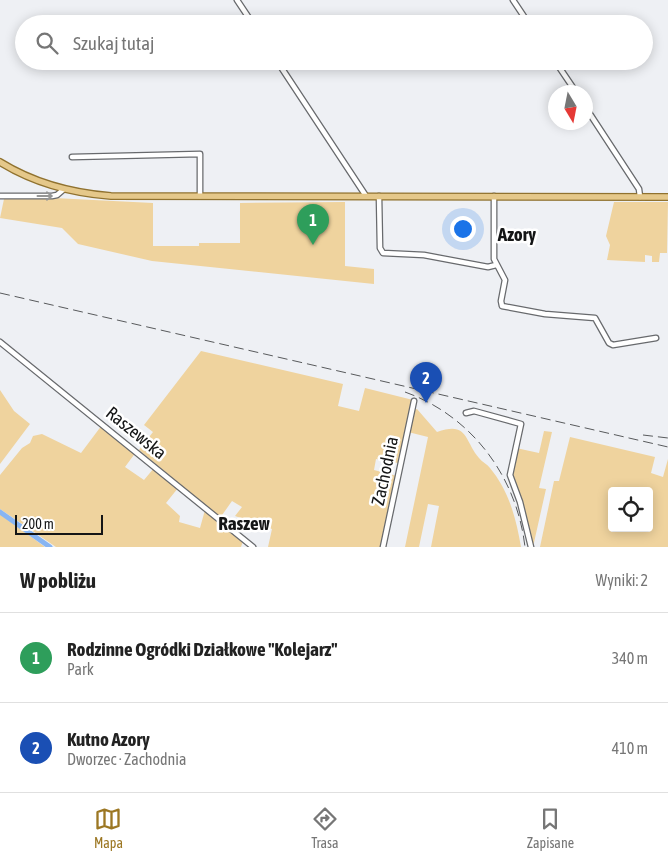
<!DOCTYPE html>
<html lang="pl">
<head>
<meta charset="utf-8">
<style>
  :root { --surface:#fff; --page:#f6f6f6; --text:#222; --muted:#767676; --line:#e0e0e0; --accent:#9c7723 }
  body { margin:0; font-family:"Asap Condensed",sans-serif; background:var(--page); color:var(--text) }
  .controls { position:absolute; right:15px; bottom:15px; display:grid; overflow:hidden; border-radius:5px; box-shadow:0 2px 12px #0003 }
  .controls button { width:45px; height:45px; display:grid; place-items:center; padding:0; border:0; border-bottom:1px solid var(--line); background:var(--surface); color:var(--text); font:25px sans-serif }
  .compass { position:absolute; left:548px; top:85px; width:45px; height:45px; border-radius:50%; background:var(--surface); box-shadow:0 2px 12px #0003; rotate:170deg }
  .scale { position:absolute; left:15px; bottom:12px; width:88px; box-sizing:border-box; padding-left:5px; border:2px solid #141516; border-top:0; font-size:14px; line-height:18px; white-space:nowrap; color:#141516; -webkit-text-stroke:4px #fff; paint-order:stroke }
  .you { position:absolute; left:462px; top:228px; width:18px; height:18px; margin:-12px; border:4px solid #fff; border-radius:50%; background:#1a73e8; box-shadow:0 0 0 8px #1a73e833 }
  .badge { display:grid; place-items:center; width:32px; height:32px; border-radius:50%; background:var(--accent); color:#fff; font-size:16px; font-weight:700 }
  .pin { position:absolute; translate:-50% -41px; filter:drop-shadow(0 1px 2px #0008) }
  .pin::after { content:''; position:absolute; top:26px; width:18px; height:15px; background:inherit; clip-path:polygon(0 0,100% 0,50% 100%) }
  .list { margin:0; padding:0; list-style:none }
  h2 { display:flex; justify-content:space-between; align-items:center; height:65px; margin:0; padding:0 20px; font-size:21px }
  h2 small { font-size:16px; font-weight:400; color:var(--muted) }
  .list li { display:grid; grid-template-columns:32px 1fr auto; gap:15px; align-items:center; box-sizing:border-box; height:90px; padding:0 20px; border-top:1px solid var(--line) }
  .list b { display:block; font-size:19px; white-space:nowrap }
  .list p { margin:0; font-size:16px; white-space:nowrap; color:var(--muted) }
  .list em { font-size:16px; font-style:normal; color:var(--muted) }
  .icon { flex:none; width:28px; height:28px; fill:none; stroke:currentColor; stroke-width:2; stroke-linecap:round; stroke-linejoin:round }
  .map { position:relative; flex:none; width:668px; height:547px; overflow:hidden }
  .search { position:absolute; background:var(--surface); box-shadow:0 2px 12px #0003; left:15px; right:15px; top:15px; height:55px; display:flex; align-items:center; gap:12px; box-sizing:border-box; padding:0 18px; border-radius:28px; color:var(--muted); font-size:19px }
  .sheet { height:245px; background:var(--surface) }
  nav { display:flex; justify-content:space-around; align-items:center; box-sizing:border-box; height:70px; border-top:1px solid var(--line); background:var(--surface); font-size:14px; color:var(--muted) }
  nav a { display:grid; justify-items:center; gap:2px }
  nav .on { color:var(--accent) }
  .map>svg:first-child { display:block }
</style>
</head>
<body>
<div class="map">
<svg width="668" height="547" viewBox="0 0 668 547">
  <rect width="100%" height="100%" fill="#eef0f4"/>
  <g fill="#efd39e" fill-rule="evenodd">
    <path d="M 54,198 L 153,203 L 153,246 L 199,246 L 199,243 L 240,243 L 240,203 L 345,202 L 345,266 L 374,269 L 374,284 L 152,261 L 78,244 L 62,228 L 0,218 L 4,199 Z"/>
    <path d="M 614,202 L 668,202 L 667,253 L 660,253 L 659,262 L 652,262 L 652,256 L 645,255 L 645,262 L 607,260 L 610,245 L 606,236 Z"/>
    <path d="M 201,351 L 343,384 L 338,406 L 359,411 L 365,388 L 413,400 L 398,463 L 376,459 L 374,470 L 397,476 L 382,547 L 268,547 L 272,529 L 235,516 L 242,507 L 232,501 L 220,518 L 139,450 L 153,432 L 144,425 Z"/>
    <path d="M 0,390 L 14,411 L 30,424 L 0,464 Z"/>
    <path d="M 417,409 L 437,432 C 468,421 464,440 479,458 C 482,462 487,464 490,468 C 509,491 516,518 521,547 L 431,547 L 439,506 L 428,504 L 419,547 L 405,547 L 428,437 L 408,432 L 414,410 Z"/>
    <path d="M 102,425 L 136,452 L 125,467 L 144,480 L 154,468 L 178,488 L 166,503 L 180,516 L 179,522 L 200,528 L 205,510 L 243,541 L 241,547 L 56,547 L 0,509 L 0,475 L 22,448 L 30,443 L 33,436 L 42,434 L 81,453 Z"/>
    <path d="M 544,431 L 552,432 L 539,488 L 546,489 L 533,547 L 521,496 L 511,476 L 516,448 L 539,453 Z"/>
    <path d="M 570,437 L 655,457 L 651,473 L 663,477 L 668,459 L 668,547 L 540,547 L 554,481 L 559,481 ZM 612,491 L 649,491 L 649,528 L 612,528 Z"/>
    <path d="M 0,514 L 45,547 L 0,547 Z"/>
  </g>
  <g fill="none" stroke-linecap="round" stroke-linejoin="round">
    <path stroke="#88b5f2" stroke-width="5" d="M 0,512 L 50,547"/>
    <defs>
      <g id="minor">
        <path d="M 237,0 L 253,24"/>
        <path d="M 513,0 L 529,24"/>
        <path d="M 277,61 L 366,196"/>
        <path d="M 555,61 L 576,92"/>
        <path d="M 586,108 L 639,189 L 640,197"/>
        <path d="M 72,157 L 200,154 L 200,196"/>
        <path d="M 0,196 L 52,196 L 57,195 L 64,189"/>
        <path d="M 379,196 L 380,248 L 383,253 L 424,255 L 488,267 L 496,265"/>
        <path d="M 494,196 L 494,259 L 505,280 L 501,301 L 502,306 L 545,314 L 595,318 L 609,343 L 613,345 L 656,338"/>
        <path d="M 0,342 L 253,547"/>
        <path d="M 466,413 L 474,411 L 521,424 L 510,475 L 520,502 L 531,547"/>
        <path d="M 383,547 L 414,401"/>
      </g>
      <path id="major" d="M 0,162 C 34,183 71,193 111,196 L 668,197"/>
    </defs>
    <use href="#minor" stroke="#686a6d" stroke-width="7"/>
    <use href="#major" stroke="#90722f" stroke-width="8"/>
    <use href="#minor" stroke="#fff" stroke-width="4.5"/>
    <use href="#major" stroke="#e5c88a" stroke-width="5.5"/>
    <g stroke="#585a5c" stroke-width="1" stroke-dasharray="10 5" stroke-linecap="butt">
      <path d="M 0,293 L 668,447"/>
      <path d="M 405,392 C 472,416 517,477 525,547"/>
      <path d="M 643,435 L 668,438"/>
    </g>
  </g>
  <defs><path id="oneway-shaft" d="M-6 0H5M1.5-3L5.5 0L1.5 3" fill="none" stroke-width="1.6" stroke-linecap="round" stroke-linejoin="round" transform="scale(1.25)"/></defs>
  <use stroke="#959696" href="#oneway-shaft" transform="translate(45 196)"/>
  <g text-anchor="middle" stroke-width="5" stroke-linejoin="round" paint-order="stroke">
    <g font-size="18" fill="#141516" stroke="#fff">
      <text transform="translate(136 433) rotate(39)" y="6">Raszewska</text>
      <text transform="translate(385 471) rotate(-78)" y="6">Zachodnia</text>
    </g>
    <g font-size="19" font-weight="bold" fill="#141516" stroke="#fff">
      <text x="517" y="241">Azory</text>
      <text x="244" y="530">Raszew</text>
    </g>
  </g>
</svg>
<div class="controls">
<button><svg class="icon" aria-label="locate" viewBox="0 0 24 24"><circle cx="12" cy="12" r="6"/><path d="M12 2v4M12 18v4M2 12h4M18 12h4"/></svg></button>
</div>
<svg class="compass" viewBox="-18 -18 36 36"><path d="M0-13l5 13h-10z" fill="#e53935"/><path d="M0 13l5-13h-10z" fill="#767676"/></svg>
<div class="scale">200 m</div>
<div class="you"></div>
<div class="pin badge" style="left:313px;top:245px;background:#2e9e5b">1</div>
<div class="pin badge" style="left:426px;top:403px;background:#1a4fb4">2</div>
<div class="search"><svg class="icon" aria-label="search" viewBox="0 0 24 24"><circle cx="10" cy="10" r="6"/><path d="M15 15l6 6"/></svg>Szukaj tutaj</div>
</div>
<section class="sheet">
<h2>W pobliżu<small>Wyniki: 2</small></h2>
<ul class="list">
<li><span class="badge" style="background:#2e9e5b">1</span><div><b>Rodzinne Ogródki Działkowe &quot;Kolejarz&quot;</b><p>Park</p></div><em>340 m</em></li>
<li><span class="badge" style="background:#1a4fb4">2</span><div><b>Kutno Azory</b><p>Dworzec · Zachodnia</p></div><em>410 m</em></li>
</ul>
</section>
<nav>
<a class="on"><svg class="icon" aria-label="map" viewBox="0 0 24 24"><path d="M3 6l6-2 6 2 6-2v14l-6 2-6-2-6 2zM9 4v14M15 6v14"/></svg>Mapa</a>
<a><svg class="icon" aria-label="directions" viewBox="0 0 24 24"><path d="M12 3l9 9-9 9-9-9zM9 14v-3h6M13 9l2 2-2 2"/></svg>Trasa</a>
<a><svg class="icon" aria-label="saved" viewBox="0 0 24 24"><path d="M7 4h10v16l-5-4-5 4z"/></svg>Zapisane</a>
</nav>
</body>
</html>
